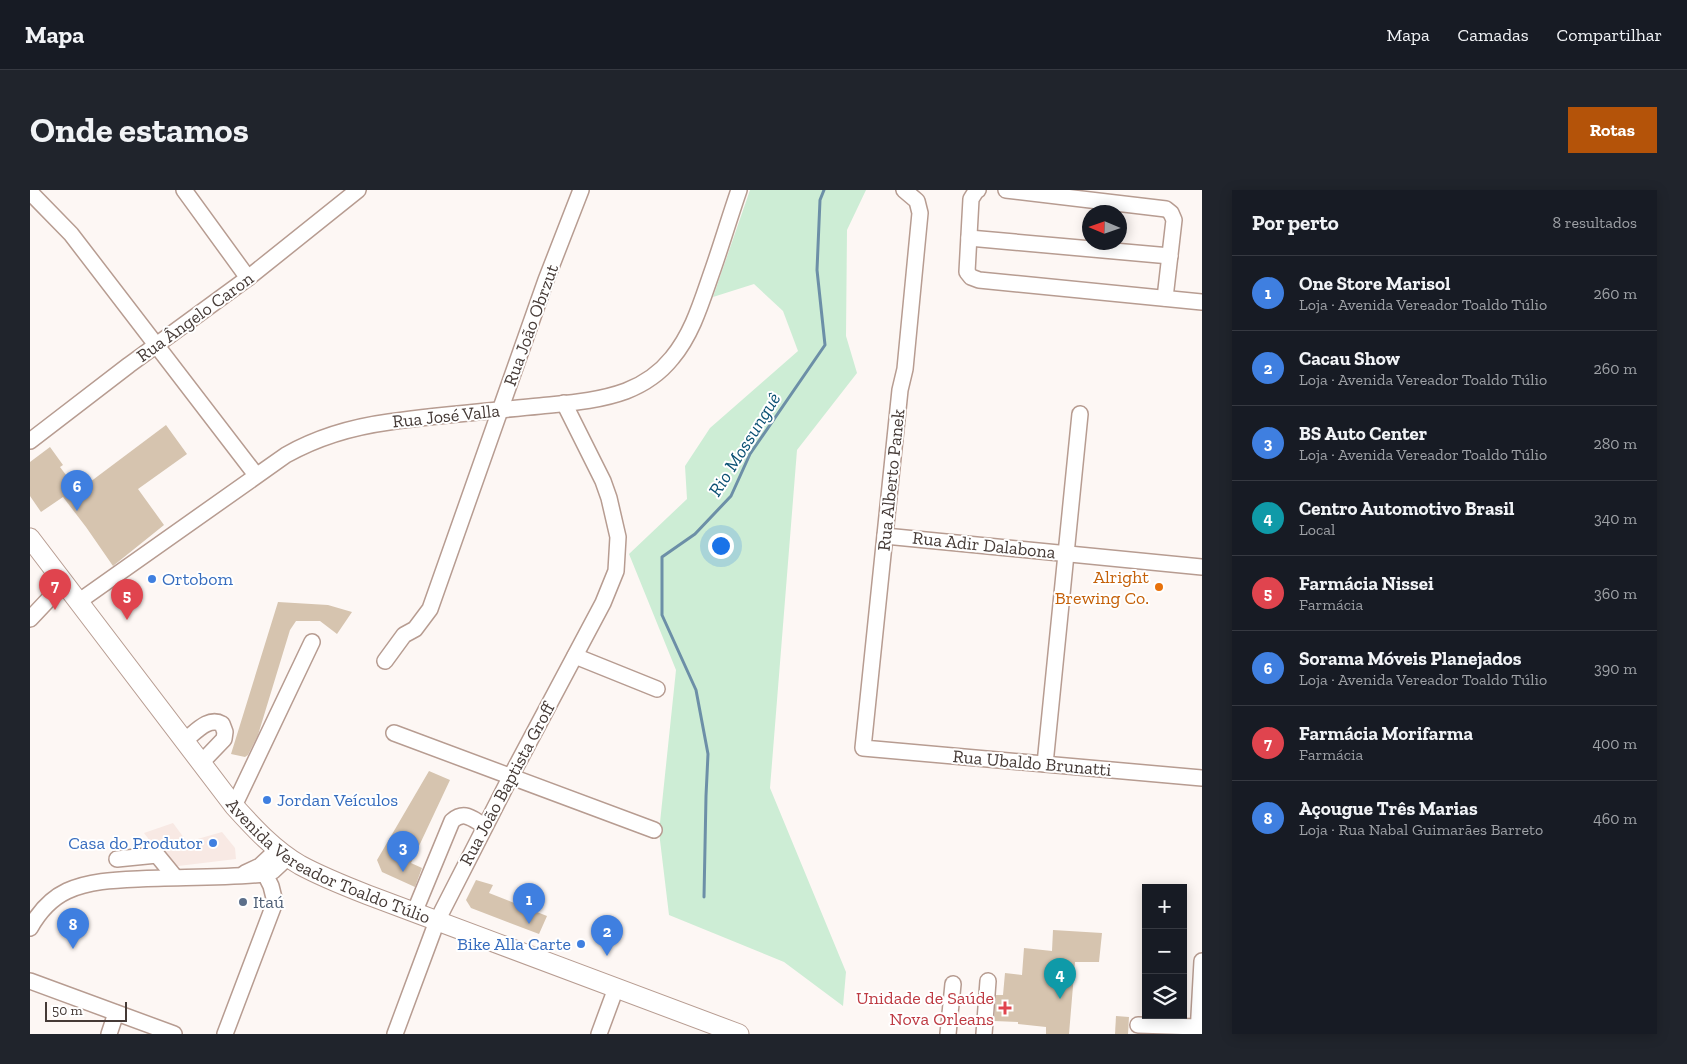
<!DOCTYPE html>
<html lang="pt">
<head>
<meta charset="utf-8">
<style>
  :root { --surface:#171b24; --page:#20242c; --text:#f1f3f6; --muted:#9ea1a6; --line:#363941; --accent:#b45309 }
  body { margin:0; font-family:"Zilla Slab",serif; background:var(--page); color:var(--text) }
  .controls { position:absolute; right:15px; bottom:15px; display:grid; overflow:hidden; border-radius:0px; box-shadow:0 2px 12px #0003 }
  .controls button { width:45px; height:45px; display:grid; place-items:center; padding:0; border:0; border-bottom:1px solid var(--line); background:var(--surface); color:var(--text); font:25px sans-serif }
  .compass { position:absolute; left:1052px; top:15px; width:45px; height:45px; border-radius:50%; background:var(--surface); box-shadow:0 2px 12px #0003; rotate:272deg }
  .scale { position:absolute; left:15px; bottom:12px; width:82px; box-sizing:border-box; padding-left:5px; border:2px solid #453a36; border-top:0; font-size:14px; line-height:18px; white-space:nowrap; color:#453a36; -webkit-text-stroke:4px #fff; paint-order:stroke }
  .you { position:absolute; left:690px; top:355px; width:18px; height:18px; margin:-12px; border:4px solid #fff; border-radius:50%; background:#1a73e8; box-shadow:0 0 0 8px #1a73e833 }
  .badge { display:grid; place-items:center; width:32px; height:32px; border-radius:50%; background:var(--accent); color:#fff; font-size:16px; font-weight:700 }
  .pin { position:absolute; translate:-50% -41px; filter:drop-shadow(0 1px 2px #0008) }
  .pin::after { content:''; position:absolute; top:26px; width:18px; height:15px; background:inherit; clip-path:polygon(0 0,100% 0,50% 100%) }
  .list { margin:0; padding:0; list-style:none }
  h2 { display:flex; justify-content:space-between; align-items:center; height:65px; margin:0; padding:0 20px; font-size:21px }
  h2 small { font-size:16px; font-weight:400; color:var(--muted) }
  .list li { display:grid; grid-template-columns:32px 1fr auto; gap:15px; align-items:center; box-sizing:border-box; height:75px; padding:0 20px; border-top:1px solid var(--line) }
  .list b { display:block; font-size:19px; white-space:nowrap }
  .list p { margin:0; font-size:16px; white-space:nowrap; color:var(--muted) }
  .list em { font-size:16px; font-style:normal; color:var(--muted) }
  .icon { flex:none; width:28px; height:28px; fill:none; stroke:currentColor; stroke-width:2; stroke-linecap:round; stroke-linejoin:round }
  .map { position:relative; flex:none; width:1172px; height:844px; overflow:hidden; border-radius:0px }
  header { display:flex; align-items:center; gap:30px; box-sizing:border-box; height:70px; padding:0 25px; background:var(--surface); border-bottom:1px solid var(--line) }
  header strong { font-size:24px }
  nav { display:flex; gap:28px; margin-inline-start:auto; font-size:18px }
  .intro { display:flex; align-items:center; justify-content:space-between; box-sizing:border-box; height:120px; padding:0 30px }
  h1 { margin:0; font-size:35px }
  .button { padding:12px 22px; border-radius:0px; background:var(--accent); color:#fff; font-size:18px; font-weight:700 }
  main { display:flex; gap:30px; padding:0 30px }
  aside { flex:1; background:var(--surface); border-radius:0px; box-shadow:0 2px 12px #0003 }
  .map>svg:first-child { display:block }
</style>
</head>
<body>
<header>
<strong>Mapa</strong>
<nav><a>Mapa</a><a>Camadas</a><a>Compartilhar</a></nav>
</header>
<div class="intro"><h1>Onde estamos</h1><a class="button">Rotas</a></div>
<main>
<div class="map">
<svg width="1172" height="844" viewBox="0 0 1172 844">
  <rect width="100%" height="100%" fill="#fdf7f4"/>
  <path fill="#f8e9e4" d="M 143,633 L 157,652 L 192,642 L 205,658 L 206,669 L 140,677 L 114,643 Z"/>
  <path fill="#cdedd5" d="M 720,0 L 836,0 L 817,40 L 816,146 L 827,183 L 767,260 L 740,598 L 816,782 L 813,816 L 754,772 L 639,725 L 629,642 L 646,480 L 599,364 L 657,309 L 655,276 L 680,238 L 768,161 L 753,121 L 724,94 L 683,107 Z"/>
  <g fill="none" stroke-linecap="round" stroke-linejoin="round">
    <path stroke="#6c8fa7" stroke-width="3" d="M 674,707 L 676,606 L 678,564 L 666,500 L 632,425 L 632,367 L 665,344 L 701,306 L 720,264 L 795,155 L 787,80 L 790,10 L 794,0"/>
  </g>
  <g fill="#d6c4af">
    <path d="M 136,235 L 157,264 L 108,299 L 134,335 L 83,376 L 56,337 L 33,307 L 11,322 L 0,306 L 0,272 L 20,257 L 33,275 L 30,277 L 48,301 Z"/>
    <path d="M 248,412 L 298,415 L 322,422 L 307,444 L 290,431 L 266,431 L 260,440 L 228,545 L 218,565 L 215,567 L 201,564 Z"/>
    <path d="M 399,581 L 420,590 L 381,673 L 392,678 L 385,697 L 352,682 L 347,670 Z"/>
    <path d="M 446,690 L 463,695 L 459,703 L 517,726 L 509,744 L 441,718 L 436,710 Z"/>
    <path d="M 1023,740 L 1072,743 L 1069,772 L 1045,772 L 1039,844 L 1016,844 L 1016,837 L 988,834 L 988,832 L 964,831 L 966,805 L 973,805 L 975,783 L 992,785 L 994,758 L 1022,761 Z"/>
    <path d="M 1086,826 L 1099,827 L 1098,844 L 1085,844 Z"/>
  </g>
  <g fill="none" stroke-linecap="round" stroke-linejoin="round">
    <defs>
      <g id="minor">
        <path d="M 154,0 L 218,88"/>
        <path d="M 874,0 L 887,11 L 890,23 L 875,179 L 870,200 L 833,558 L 1172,588"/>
        <path d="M 948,0 L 946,1 L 941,9 L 937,82 L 941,87 L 949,90 L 1172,112"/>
        <path d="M 976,0 L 1136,19 L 1141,23 L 1144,30 L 1135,108"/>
        <path d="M 0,2 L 41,44 L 226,285"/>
        <path d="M 939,48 L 1140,66"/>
        <path d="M 0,251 L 99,175 L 218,88 L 328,0"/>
        <path d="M 855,346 L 1172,377"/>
        <path d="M 48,412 L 256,265 C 288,247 322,237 359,232 C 409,225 460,221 510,216 C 539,213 569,211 596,201 C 614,194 630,183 642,168 C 663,143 672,110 683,79 C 692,53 700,26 709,0"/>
        <path d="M 0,429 L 34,393"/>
        <path d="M 545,466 L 627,499"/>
        <path d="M 355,471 L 374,445 L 385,439 L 400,419 L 516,90 L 551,0"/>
        <path d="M 364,543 L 624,640"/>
        <path d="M 154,551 C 165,543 178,526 192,534 L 195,542 L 194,549 L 171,573"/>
        <path d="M 1015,574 L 1050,224"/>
        <path d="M 204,616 L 282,452"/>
        <path d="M 87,669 L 127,665 L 145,687"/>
        <path d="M 215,683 L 230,676 L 248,659"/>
        <path d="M 384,723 L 422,631 C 435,620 442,629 455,636"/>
        <path d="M 0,738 C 9,722 20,709 37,701 C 59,691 84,690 108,689 C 150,687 193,688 235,684 L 243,681 L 258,667"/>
        <path d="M 0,791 L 144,844"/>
        <path d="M 1108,835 L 1168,837"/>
        <path d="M 79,844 L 86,823"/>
        <path d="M 195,844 L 245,712 L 241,696 L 235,684"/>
        <path d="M 365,844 L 407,731 L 481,586 L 573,413 L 586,381 L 588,347 L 579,308 L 573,291 L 534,213"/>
        <path d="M 569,844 L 586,798"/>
        <path d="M 918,844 L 923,794"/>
        <path d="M 954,844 L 958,791"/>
        <path d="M 1168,844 L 1172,771"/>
      </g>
      <g id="major">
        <path id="s1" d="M 0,348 L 204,616 C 224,638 244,660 270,675 C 292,687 315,696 338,705 L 709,844"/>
      </g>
    </defs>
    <use href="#minor" stroke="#b79c91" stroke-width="18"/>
    <use href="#major" stroke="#b79c91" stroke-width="21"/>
    <use href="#minor" stroke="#fff" stroke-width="15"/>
    <use href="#major" stroke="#fff" stroke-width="19"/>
  </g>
  <g fill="#3f7fe0" stroke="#fff" stroke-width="2">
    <circle cx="122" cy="389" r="5"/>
    <circle cx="237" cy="610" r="5"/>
    <circle cx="183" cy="653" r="5"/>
    <circle cx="551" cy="754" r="5"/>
  </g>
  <circle fill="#e8710a" stroke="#fff" stroke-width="2" cx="1129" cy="397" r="5"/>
  <circle fill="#5c6f8a" stroke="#fff" stroke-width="2" cx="213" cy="712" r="5"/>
  <path fill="#e0444e" stroke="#fff" stroke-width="2" d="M972.5 810.5h5v5h5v5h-5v5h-5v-5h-5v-5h5z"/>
  <g text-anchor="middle" stroke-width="4" stroke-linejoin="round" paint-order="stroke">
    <g font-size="18" fill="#453a36" stroke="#fff">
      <text transform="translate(165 127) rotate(-36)" y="6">Rua Ângelo Caron</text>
      <text transform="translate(501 135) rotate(-70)" y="6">Rua João Obrzut</text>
      <text transform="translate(416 226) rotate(-6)" y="6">Rua José Valla</text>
      <text transform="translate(861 290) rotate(-84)" y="6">Rua Alberto Panek</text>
      <text transform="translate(954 355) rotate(6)" y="6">Rua Adir Dalabona</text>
      <text transform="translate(1002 573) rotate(5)" y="6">Rua Ubaldo Brunatti</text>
      <text transform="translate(477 594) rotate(-62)" y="6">Rua João Baptista Groff</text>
      <text dy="6" stroke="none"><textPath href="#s1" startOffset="448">Avenida Vereador Toaldo Túlio</textPath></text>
    </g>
    <g font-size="18" fill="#c56008" stroke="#fff" text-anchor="end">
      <text x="1119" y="393">Alright<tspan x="1119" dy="21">Brewing Co.</tspan></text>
    </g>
    <g font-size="18" fill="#366cbe" stroke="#fff" text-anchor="start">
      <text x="132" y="395">Ortobom</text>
      <text x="247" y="616">Jordan Veículos</text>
      <text x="173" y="659" text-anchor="end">Casa do Produtor</text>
      <text x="541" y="760" text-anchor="end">Bike Alla Carte</text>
    </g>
    <g font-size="18" fill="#4e5e75" stroke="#fff" text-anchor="start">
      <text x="223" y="718">Itaú</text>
    </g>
    <g font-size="18" fill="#be3a42" stroke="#fff" text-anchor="end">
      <text x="964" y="814">Unidade de Saúde<tspan x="964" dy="21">Nova Orleans</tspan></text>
    </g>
    <g font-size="19" font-style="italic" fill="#0c5174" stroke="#fff">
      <text transform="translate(714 254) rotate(-58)" y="7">Rio Mossunguê</text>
    </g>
  </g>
</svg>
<div class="controls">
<button>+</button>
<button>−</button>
<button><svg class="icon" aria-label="layers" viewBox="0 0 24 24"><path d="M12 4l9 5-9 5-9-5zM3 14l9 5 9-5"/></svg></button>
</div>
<svg class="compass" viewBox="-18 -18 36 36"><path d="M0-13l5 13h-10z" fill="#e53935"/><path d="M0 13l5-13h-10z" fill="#9ea1a6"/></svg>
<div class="scale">50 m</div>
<div class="you"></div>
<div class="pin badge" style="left:499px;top:734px;background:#3f7fe0">1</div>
<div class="pin badge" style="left:577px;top:766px;background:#3f7fe0">2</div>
<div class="pin badge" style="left:373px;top:682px;background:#3f7fe0">3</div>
<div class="pin badge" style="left:1030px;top:809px;background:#0f9aa8">4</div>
<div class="pin badge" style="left:97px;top:430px;background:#e0444e">5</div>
<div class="pin badge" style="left:47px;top:321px;background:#3f7fe0">6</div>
<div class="pin badge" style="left:25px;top:420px;background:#e0444e">7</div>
<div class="pin badge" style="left:43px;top:759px;background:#3f7fe0">8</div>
</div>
<aside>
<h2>Por perto<small>8 resultados</small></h2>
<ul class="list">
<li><span class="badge" style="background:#3f7fe0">1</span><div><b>One Store Marisol</b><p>Loja · Avenida Vereador Toaldo Túlio</p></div><em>260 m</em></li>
<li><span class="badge" style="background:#3f7fe0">2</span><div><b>Cacau Show</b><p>Loja · Avenida Vereador Toaldo Túlio</p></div><em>260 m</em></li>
<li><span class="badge" style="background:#3f7fe0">3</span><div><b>BS Auto Center</b><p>Loja · Avenida Vereador Toaldo Túlio</p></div><em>280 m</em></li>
<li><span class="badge" style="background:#0f9aa8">4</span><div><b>Centro Automotivo Brasil</b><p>Local</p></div><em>340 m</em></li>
<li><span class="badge" style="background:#e0444e">5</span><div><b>Farmácia Nissei</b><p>Farmácia</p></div><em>360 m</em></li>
<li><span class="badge" style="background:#3f7fe0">6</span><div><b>Sorama Móveis Planejados</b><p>Loja · Avenida Vereador Toaldo Túlio</p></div><em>390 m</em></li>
<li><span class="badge" style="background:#e0444e">7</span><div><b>Farmácia Morifarma</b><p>Farmácia</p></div><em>400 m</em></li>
<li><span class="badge" style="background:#3f7fe0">8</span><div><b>Açougue Três Marias</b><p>Loja · Rua Nabal Guimarães Barreto</p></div><em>460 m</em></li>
</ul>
</aside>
</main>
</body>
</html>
